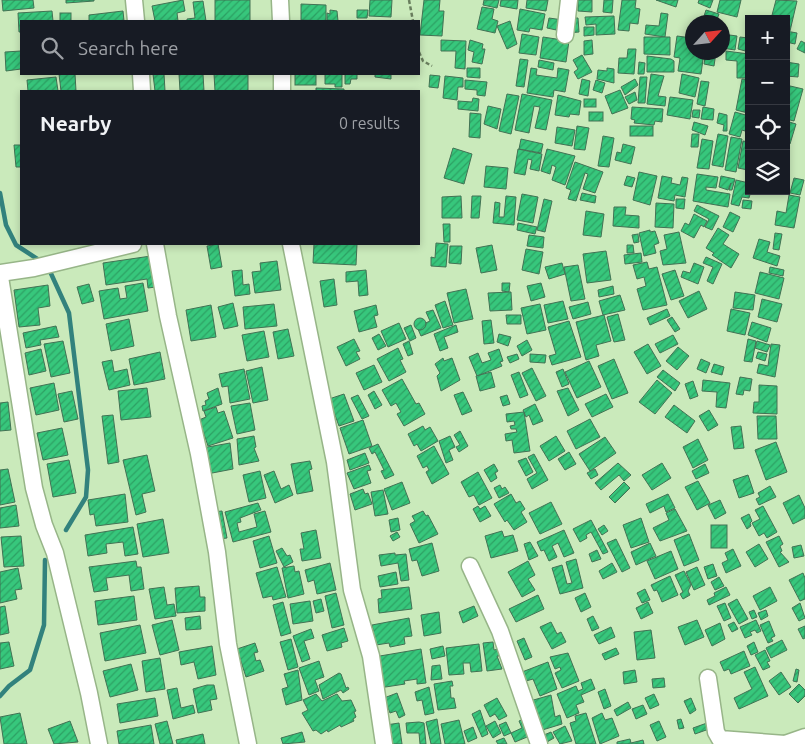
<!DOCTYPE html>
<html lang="en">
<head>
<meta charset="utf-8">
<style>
  :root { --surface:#171b24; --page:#20242c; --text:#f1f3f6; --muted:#9ea1a6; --line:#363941 }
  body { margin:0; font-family:Ubuntu,sans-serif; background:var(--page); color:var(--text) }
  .controls { position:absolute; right:15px; top:15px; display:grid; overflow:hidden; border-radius:0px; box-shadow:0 2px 8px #0003 }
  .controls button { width:45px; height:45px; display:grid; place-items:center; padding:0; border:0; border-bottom:1px solid var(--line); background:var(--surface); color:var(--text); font:25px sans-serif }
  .compass { position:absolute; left:685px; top:15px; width:45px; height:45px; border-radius:50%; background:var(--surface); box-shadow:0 2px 8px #0003; rotate:63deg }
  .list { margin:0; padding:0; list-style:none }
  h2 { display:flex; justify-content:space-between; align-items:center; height:65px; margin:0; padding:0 20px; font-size:21px }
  h2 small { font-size:16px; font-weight:400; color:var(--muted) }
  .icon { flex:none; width:28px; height:28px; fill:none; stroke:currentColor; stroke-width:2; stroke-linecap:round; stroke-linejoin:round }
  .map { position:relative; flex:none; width:805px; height:744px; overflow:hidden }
  .search { position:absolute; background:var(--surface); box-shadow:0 2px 8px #0003; left:20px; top:20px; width:400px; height:55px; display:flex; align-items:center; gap:12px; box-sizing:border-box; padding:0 18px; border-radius:0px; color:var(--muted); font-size:19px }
  .panel { position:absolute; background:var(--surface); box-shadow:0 2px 8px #0003; left:20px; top:90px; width:400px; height:155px; border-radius:0px }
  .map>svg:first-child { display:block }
</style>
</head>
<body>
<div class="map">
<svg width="805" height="744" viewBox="0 0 805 744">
  <defs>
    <pattern id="building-hatch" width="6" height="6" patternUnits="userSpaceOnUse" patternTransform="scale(1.25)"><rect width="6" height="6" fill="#37c77c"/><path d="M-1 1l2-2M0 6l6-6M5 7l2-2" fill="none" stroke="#2da164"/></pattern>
  </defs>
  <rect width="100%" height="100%" fill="#caeabb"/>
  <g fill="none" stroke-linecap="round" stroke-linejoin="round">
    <g stroke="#32827d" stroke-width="4.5">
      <path d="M 0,193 L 6,225 L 16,245 L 42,262"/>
      <path d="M 48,267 L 69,313 L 88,470 L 86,497 L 66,530"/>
      <path d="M 0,696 L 9,686 L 30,670 L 44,625 L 45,560"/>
    </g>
  </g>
  <g fill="url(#building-hatch)" stroke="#427254">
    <path d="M 2,0 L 33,0 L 34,8 L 3,11 Z"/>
    <path d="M 66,0 L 94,0 L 94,1 L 66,3 Z"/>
    <path d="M 183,0 L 185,11 L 177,13 L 178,21 L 155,21 L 152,6 Z"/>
    <rect x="215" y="0" width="35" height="21"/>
    <path d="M 370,0 L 392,0 L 391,17 L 369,16 Z"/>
    <path d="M 424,0 L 440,0 L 439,11 L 444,11 L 442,36 L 420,35 Z"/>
    <path d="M 484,0 L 499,0 L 497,8 L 483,5 Z"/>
    <path d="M 501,0 L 518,0 L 517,9 L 500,6 Z"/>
    <path d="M 527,0 L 548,0 L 546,11 L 526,8 Z"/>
    <path d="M 578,0 L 592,0 L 592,12 L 578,11 Z"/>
    <path d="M 604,0 L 613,0 L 612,13 L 603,12 Z"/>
    <path d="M 622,0 L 636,0 L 635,8 L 640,9 L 638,24 L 630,23 L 629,31 L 618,30 Z"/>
    <path d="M 656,0 L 678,0 L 676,7 Z"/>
    <path d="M 699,0 L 713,0 L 710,8 L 698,3 Z"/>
    <path d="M 720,0 L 741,0 L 737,17 L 717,12 Z"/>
    <path d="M 776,0 L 797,1 L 790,31 L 786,30 L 786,19 L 771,19 Z"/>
    <path d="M 203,1 L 206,21 L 187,21 L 187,19 L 195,18 L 193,2 Z"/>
    <path d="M 301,4 L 326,5 L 326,21 L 301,20 Z"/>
    <path d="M 482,7 L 494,9 L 492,19 L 498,21 L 495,33 L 477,29 Z"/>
    <path d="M 520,9 L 545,14 L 542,30 L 530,28 L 529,32 L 517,30 Z"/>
    <path d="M 330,10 L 337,11 L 338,21 L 327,20 L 327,13 L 330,14 Z"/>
    <path d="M 357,10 L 368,10 L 367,18 L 357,18 Z"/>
    <path d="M 706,10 L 719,14 L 716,22 L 702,22 Z"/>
    <path d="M 52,11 L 53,21 L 21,21 L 21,32 L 19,32 L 18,13 Z"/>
    <path d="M 123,11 L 124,21 L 89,21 L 89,15 Z"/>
    <rect x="60" y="13" width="11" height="8"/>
    <path d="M 661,13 L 668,14 L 665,37 L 645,34 L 646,25 L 659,26 Z"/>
    <path d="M 614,16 L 615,34 L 596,35 L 596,24 L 586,25 L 585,17 Z"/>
    <path d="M 549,18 L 563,20 L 561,31 L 547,28 Z"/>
    <path d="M 567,18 L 578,18 L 579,32 L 568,33 Z"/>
    <path d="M 510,21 L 517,44 L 507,49 L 497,26 Z"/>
    <path d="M 584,27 L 594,27 L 594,35 L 584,36 Z"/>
    <path d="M 786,31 L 797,33 L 795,44 L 786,42 Z"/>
    <path d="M 522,34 L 539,37 L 536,55 L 519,53 Z"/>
    <path d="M 722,34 L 737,36 L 735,50 L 722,48 Z"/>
    <path d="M 749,34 L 749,52 L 738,49 L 740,37 L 748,38 Z"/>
    <path d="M 677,36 L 692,38 L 692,52 L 704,52 L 701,74 L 678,71 L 680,58 L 674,57 Z"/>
    <path d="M 543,37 L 569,41 L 566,62 L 540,58 Z"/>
    <path d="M 644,37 L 670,37 L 670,55 L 644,54 Z"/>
    <path d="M 441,40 L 466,41 L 465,69 L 455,68 L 456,51 L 441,51 Z"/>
    <path d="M 470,40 L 483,44 L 482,49 L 485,49 L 482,64 L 472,62 L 474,52 L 468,50 Z"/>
    <path d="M 592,40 L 593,54 L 584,55 L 584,41 Z"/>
    <path d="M 801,41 L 805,43 L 805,53 L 797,49 Z"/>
    <path d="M 628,49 L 636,49 L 634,74 L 618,73 L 619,58 L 627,58 Z"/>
    <path d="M 21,51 L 21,69 L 6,71 L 5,52 Z"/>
    <path d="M 726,51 L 749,54 L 749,78 L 737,78 L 737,61 L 726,60 Z"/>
    <path d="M 706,52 L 716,52 L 714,66 L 704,64 Z"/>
    <path d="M 582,55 L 592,72 L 578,79 L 574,72 L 578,69 L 573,60 Z"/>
    <path d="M 647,56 L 671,59 L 674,61 L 674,72 L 647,72 Z"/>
    <path d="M 520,59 L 528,60 L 524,87 L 516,86 Z"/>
    <path d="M 539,60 L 554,63 L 553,70 L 538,67 Z"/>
    <path d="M 639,62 L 645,63 L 644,74 L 638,74 Z"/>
    <path d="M 786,62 L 799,64 L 798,77 L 786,76 Z"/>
    <path d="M 467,68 L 480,68 L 480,78 L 467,77 Z"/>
    <path d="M 531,68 L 537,69 L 536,75 L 557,78 L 558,68 L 569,70 L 565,92 L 554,90 L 553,97 L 527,93 Z"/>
    <path d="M 607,68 L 614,69 L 614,83 L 597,79 L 598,70 L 607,71 Z"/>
    <path d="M 59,74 L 75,74 L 76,91 L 61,91 Z"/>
    <path d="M 153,74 L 164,74 L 165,91 L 155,91 Z"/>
    <path d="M 179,74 L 203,74 L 204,91 L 180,91 Z"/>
    <path d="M 214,74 L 248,74 L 248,91 L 215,91 Z"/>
    <rect x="295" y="74" width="21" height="11"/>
    <path d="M 325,74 L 342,74 L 342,87 L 335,87 L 335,84 L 325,84 Z"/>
    <path d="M 345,74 L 357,74 L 357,79 L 351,79 L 350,84 L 345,84 Z"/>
    <path d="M 375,74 L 391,74 L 391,79 L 375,77 Z"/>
    <path d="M 651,74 L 664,76 L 658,96 L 666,97 L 665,106 L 647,104 Z"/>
    <path d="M 682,74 L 699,78 L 695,97 L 679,93 Z"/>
    <path d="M 430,75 L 440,76 L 438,88 L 429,87 Z"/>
    <path d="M 445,76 L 463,78 L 463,87 L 458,87 L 457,100 L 443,98 Z"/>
    <path d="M 56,77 L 58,91 L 28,91 L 27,80 Z"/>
    <path d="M 640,77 L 647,77 L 645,103 L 638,103 Z"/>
    <path d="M 582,79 L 590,81 L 588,96 L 579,94 Z"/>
    <path d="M 635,79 L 638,85 L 625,95 L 621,87 Z"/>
    <path d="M 742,79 L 749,80 L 748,113 L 736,110 Z"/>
    <path d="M 465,80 L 487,82 L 485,96 L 477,95 L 477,90 L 465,89 Z"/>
    <path d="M 596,80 L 605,83 L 602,93 L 593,90 Z"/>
    <path d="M 701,81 L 709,82 L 705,106 L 697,104 Z"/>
    <path d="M 786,85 L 803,89 L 794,121 L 786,119 Z"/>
    <path d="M 316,88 L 344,89 L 344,91 L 316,91 Z"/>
    <path d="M 620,90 L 628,108 L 612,114 L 605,96 Z"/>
    <path d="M 635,92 L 637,100 L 629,104 L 625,97 Z"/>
    <path d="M 507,94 L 519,96 L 511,134 L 499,131 Z"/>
    <path d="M 522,94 L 552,100 L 546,130 L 535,128 L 540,107 L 534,106 L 529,133 L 515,130 Z"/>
    <path d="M 558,95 L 581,101 L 579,115 L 570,114 L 569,117 L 555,115 Z"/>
    <path d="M 670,97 L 693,100 L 690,119 L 667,115 Z"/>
    <path d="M 473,98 L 479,99 L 478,111 L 458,109 L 458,101 L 472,102 Z"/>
    <rect x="584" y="99" width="12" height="8"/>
    <path d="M 488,106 L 501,109 L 497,129 L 484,124 Z"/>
    <path d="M 632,107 L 663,109 L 662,122 L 655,121 L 654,125 L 634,123 L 635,120 L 631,119 Z"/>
    <path d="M 703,107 L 714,109 L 713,120 L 701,119 Z"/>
    <path d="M 693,110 L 700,110 L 699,118 L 692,117 Z"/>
    <rect x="589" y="112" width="14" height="9"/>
    <path d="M 735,112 L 749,116 L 745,131 L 742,130 L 740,137 L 729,134 Z"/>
    <path d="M 470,113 L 481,114 L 480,138 L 469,137 Z"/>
    <path d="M 719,113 L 727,115 L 727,131 L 723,131 L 724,125 L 717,123 Z"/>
    <path d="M 786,121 L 796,124 L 790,144 L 786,143 Z"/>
    <path d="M 694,122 L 708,126 L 705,135 L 692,130 Z"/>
    <path d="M 577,126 L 589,128 L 585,150 L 574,149 Z"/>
    <rect x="630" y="126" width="23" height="10"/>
    <path d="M 557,127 L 575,130 L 572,146 L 555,143 Z"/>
    <path d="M 692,134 L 699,134 L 698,147 L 691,147 Z"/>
    <path d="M 718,134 L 728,136 L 723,167 L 712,165 Z"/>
    <path d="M 603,136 L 614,138 L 609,167 L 598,166 Z"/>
    <path d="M 731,137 L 742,139 L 736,172 L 725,170 Z"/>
    <path d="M 521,139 L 543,144 L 541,153 L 519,149 Z"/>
    <path d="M 702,139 L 713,141 L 709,169 L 697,168 Z"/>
    <path d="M 743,141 L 749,142 L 748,170 L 738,168 Z"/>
    <path d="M 623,144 L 635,147 L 631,164 L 615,160 L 617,152 L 621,153 Z"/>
    <path d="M 14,145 L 21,145 L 21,167 L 16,167 Z"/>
    <path d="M 453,148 L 472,154 L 464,184 L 444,178 Z"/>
    <path d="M 518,149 L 542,154 L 539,171 L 530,169 L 532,160 L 528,159 L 525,175 L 514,173 Z"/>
    <path d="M 547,149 L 575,156 L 565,185 L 552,180 L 556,167 L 552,165 L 550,174 L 541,171 Z"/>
    <path d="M 575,162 L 603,172 L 595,193 L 583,189 L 588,174 L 585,173 L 576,201 L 568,199 L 571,190 L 566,188 Z"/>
    <path d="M 486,166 L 508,168 L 506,189 L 484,187 Z"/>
    <path d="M 639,172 L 657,176 L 650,205 L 633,200 Z"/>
    <path d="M 697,174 L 718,177 L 716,188 L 706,187 L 706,190 L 730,194 L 728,207 L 693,201 Z"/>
    <path d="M 627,176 L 635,178 L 632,187 L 624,185 Z"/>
    <path d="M 662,176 L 672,178 L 671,183 L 680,185 L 682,177 L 688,178 L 685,197 L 675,195 L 674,201 L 658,198 Z"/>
    <path d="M 721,176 L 735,179 L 732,190 L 729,190 L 731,183 L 728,190 L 719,187 Z"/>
    <path d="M 794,178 L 804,180 L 800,195 L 790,193 Z"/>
    <path d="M 736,180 L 749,183 L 751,191 L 749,198 L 742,197 L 739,206 L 731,204 Z"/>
    <path d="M 582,193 L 596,196 L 595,203 L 580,200 Z"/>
    <path d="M 522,194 L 538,197 L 533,223 L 517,220 Z"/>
    <path d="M 789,195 L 800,197 L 794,228 L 775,225 L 777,211 L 786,213 Z"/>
    <path d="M 461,196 L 462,218 L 442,218 L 442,197 Z"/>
    <path d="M 472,196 L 481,196 L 479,218 L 471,218 Z"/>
    <path d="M 506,196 L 516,197 L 514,225 L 493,223 L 495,202 L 500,203 L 499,217 L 504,217 Z"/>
    <path d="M 544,199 L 552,201 L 545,232 L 537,230 Z"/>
    <path d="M 676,199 L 685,199 L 684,209 L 676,208 Z"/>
    <path d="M 743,200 L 752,201 L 751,209 L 742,208 Z"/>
    <path d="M 656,203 L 674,204 L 673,228 L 655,227 Z"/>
    <path d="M 697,205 L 719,216 L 712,230 L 705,227 L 709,219 L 694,211 Z"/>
    <path d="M 614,207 L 626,207 L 625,215 L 639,216 L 639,228 L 613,226 Z"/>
    <path d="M 586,211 L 604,214 L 601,237 L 583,235 Z"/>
    <path d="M 730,212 L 740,217 L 733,232 L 723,227 Z"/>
    <path d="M 694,214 L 707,221 L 704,227 L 701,225 L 694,238 L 681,231 L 685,223 L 689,225 Z"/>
    <path d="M 518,223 L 537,227 L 535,234 L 517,230 Z"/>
    <path d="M 443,224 L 450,224 L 450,242 L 444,242 Z"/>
    <path d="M 718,228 L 729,235 L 723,244 L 739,254 L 731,268 L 712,255 L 714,253 L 706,248 Z"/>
    <path d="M 650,230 L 650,232 L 655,231 L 659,243 L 654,245 L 656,253 L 644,256 L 639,233 Z"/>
    <path d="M 679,232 L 686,263 L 663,265 L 660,251 L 667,249 L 664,235 Z"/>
    <path d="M 775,233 L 782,234 L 779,250 L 773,249 Z"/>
    <path d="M 638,234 L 639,242 L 634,243 L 632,235 Z"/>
    <path d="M 529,235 L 544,237 L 543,248 L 527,246 Z"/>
    <path d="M 759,239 L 770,242 L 767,252 L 780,256 L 777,266 L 753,258 Z"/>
    <path d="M 436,243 L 448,244 L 446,267 L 431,266 L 431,257 L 435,258 Z"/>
    <path d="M 218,244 L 222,267 L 211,269 L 207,246 Z"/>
    <path d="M 314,244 L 357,244 L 356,265 L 313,263 Z"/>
    <path d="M 492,245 L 497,270 L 481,273 L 476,248 Z"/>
    <path d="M 627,245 L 633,245 L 634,253 L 627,253 Z"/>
    <path d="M 450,246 L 462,246 L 461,264 L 449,263 Z"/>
    <path d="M 526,249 L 543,252 L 539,274 L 522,270 Z"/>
    <path d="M 606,251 L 611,280 L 587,283 L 583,254 Z"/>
    <path d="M 641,253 L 642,262 L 625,264 L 624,255 Z"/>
    <path d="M 151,256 L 156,287 L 148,288 L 147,279 L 106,285 L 103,263 Z"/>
    <path d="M 706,257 L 722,264 L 713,284 L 707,281 L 713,267 L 703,263 Z"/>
    <path d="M 277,261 L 281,290 L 255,293 L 252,272 L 261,271 L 260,263 Z"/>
    <path d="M 647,262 L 649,269 L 657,267 L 667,305 L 643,310 L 637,289 L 646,286 L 644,277 L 637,279 L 633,265 Z"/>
    <path d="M 562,263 L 565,274 L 549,279 L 545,267 Z"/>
    <path d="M 694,263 L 704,267 L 698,284 L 681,277 L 683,271 L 690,273 Z"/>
    <path d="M 578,265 L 585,299 L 571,301 L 564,267 Z"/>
    <path d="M 770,267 L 784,270 L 783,276 L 769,273 Z"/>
    <path d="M 242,270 L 243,285 L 249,284 L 250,294 L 235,296 L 232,271 Z"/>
    <path d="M 366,270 L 368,295 L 359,296 L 358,281 L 346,282 L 346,272 Z"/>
    <path d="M 675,270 L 684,296 L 671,300 L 662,274 Z"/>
    <path d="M 760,272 L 784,278 L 779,299 L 755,293 Z"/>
    <path d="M 334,279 L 337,305 L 324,307 L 320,281 Z"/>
    <path d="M 143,283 L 148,311 L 104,319 L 99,291 L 118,288 L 120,299 L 127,298 L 125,286 Z"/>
    <path d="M 502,283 L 510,283 L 509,292 L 502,291 Z"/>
    <path d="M 541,283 L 545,297 L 531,301 L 527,286 Z"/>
    <path d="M 89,284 L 94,301 L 82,304 L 77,287 Z"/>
    <path d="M 48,285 L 50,306 L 38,308 L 40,325 L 19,327 L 14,290 Z"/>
    <path d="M 613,286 L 614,294 L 599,297 L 598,290 Z"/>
    <path d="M 466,289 L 473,319 L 454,323 L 447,293 Z"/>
    <path d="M 699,291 L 707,309 L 688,318 L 679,301 Z"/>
    <path d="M 511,292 L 512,310 L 490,311 L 488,293 Z"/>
    <path d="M 735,292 L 755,295 L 753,310 L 733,308 Z"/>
    <path d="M 620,295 L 625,310 L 603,315 L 599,301 Z"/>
    <path d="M 762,299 L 782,304 L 777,322 L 758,317 Z"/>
    <path d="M 445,301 L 453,325 L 443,328 L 435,305 Z"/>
    <path d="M 563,301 L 568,319 L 548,323 L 544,305 Z"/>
    <path d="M 588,302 L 591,314 L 573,319 L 569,307 Z"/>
    <path d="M 233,303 L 238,326 L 224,329 L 218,307 Z"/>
    <path d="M 274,304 L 277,326 L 245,329 L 243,307 Z"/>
    <path d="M 540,304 L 546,330 L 527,334 L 521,308 Z"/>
    <path d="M 211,305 L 216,337 L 191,341 L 186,310 Z"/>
    <path d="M 376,305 L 378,315 L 374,316 L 377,327 L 359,332 L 354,311 Z"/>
    <path d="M 667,309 L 670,316 L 650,325 L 647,318 Z"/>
    <path d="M 731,309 L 750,313 L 745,335 L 727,331 Z"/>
    <path d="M 433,310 L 441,328 L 421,336 L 417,327 L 430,321 L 426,312 Z"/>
    <path d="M 618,314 L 625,340 L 614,342 L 607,317 Z"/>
    <path d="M 506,315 L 521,315 L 521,324 L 507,324 Z"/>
    <path d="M 604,315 L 611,341 L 596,345 L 599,356 L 586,360 L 576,322 Z"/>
    <path d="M 672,317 L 680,329 L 675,332 L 667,320 Z"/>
    <circle cx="420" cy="324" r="6"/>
    <path d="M 129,319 L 134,346 L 111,351 L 106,324 Z"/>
    <path d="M 491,320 L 494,343 L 484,344 L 482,321 Z"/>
    <path d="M 569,321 L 581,357 L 552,365 L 549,356 L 556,354 L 548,327 Z"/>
    <path d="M 752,322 L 771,328 L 767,342 L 748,335 Z"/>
    <path d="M 399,323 L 406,339 L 388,347 L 381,331 Z"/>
    <path d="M 411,325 L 416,338 L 410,341 L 404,328 Z"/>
    <path d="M 456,325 L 458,332 L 444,337 L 448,348 L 440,351 L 434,334 Z"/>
    <path d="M 56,326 L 59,337 L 40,340 L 41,345 L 26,348 L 23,333 Z"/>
    <path d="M 288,329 L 294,356 L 278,359 L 273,332 Z"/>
    <path d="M 264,331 L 269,357 L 247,361 L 242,335 Z"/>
    <path d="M 379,334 L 386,346 L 378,350 L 372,338 Z"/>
    <path d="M 499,334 L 511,337 L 508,346 L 497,342 Z"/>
    <path d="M 673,335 L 678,344 L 660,353 L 655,344 Z"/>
    <path d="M 354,339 L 360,351 L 356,352 L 360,359 L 346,366 L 337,347 Z"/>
    <path d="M 748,339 L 756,341 L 752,362 L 744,361 Z"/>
    <path d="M 527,340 L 532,350 L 522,356 L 517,346 Z"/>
    <path d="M 63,341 L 70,373 L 51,377 L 44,344 Z"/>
    <path d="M 409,341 L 413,354 L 408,356 L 403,344 Z"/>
    <path d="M 757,341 L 770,345 L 767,352 L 755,348 Z"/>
    <path d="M 648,344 L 661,366 L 647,374 L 634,352 Z"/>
    <path d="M 771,344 L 780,345 L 775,377 L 757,373 L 759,364 L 768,366 Z"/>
    <path d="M 678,347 L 689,356 L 677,370 L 666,361 Z"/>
    <path d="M 398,348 L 403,359 L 400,360 L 406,372 L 389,381 L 377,359 Z"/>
    <path d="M 41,349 L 46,371 L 29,375 L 25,353 Z"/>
    <path d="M 499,349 L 503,361 L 500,362 L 502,366 L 477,376 L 469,357 L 478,353 L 482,363 L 491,360 L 488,353 Z"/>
    <path d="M 160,352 L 165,379 L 134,385 L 129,359 Z"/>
    <path d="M 758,352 L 767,354 L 765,361 L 756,358 Z"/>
    <path d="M 517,354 L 519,359 L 510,363 L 507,357 Z"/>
    <path d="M 530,354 L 546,355 L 545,363 L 530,362 Z"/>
    <path d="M 443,358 L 444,361 L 452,358 L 460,380 L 441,391 L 437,376 L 440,373 L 435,364 Z"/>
    <path d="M 614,359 L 628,393 L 612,399 L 598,366 Z"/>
    <path d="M 701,359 L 710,363 L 706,373 L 697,369 Z"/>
    <path d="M 112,360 L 114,372 L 127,369 L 130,385 L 109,390 L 102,362 Z"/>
    <path d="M 589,361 L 601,387 L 577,398 L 565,372 Z"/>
    <path d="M 714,364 L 724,367 L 722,375 L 711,372 Z"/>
    <path d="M 374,365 L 382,382 L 364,390 L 356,373 Z"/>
    <path d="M 262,367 L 268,400 L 253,403 L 246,371 Z"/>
    <path d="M 532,368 L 546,396 L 536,401 L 522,373 Z"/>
    <path d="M 244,369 L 250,399 L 230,403 L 228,386 L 222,387 L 219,374 Z"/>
    <path d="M 563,369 L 569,384 L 562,387 L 556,372 Z"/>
    <path d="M 663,370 L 680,383 L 675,391 L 657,377 Z"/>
    <path d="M 491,372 L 495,387 L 480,391 L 476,376 Z"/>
    <path d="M 519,372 L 528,395 L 520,398 L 511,375 Z"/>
    <path d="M 740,377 L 752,379 L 750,391 L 744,390 L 743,395 L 736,394 Z"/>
    <path d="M 402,379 L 416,404 L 419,403 L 425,414 L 404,426 L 397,414 L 401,412 L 396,403 L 391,406 L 382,390 Z"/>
    <path d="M 657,380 L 672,393 L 655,414 L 639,402 Z"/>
    <path d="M 703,380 L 730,383 L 726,408 L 716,407 L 717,392 L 702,391 Z"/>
    <path d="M 693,381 L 698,396 L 690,399 L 685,384 Z"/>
    <path d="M 54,383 L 59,410 L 36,415 L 30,388 Z"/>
    <path d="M 759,385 L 777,386 L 777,414 L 753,413 L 754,402 L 759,402 Z"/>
    <path d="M 147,388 L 151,417 L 121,420 L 118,391 Z"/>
    <path d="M 218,388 L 222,404 L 203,411 L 202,406 L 206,405 L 205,401 L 209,399 L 207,393 Z"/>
    <path d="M 568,388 L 579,410 L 568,416 L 557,391 Z"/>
    <path d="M 72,391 L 78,419 L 64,422 L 58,394 Z"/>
    <path d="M 374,391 L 382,405 L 375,409 L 368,395 Z"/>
    <path d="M 463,392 L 472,411 L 462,415 L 454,395 Z"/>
    <path d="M 344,394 L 354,421 L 339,426 L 329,399 Z"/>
    <path d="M 606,394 L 613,407 L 592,417 L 585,404 Z"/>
    <path d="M 358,395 L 369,416 L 362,419 L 351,398 Z"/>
    <path d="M 507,395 L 510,404 L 503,406 L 500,397 Z"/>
    <path d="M 8,402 L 11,430 L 0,431 L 0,403 Z"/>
    <path d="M 250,403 L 255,430 L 237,434 L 231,406 Z"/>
    <path d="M 535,404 L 543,421 L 533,425 L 529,415 L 526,417 L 523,410 Z"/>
    <path d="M 674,405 L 695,421 L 687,433 L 665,417 Z"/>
    <path d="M 216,407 L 218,413 L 224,411 L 233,438 L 208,446 L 199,420 L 206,417 L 204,411 Z"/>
    <path d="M 709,410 L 718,425 L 708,431 L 699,416 Z"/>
    <path d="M 524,412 L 530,451 L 514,453 L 512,440 L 506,441 L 505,434 L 517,432 L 516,429 L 511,429 L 510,426 L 515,425 L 514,421 L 507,422 L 506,414 Z"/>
    <path d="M 113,415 L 119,462 L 108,464 L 102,416 Z"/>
    <path d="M 757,416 L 776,416 L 777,439 L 758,439 Z"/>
    <path d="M 590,419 L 600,437 L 576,449 L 567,431 Z"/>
    <path d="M 363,420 L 372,446 L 349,454 L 340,428 Z"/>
    <path d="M 423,426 L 425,430 L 430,427 L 438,441 L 421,451 L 417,444 L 414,446 L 408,434 Z"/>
    <path d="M 741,426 L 744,448 L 734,449 L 731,427 Z"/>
    <path d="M 62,428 L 68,455 L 43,460 L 37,433 Z"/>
    <path d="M 460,431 L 468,446 L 459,452 L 456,447 L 460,445 L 454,435 Z"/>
    <path d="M 254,436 L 256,447 L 254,448 L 259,461 L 239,465 L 237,439 Z"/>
    <path d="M 450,436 L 455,447 L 449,450 L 453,460 L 446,463 L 439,441 Z"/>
    <path d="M 556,436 L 565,451 L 549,461 L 540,446 Z"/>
    <path d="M 605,437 L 616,453 L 590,471 L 579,454 Z"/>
    <path d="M 698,439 L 708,460 L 693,468 L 683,447 Z"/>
    <path d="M 776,442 L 787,472 L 766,480 L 755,450 Z"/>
    <path d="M 230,443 L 233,469 L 207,474 L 202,448 Z"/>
    <path d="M 378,444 L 394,475 L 385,479 L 381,471 L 384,470 L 375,452 L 372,454 L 369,448 Z"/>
    <path d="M 434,446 L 449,474 L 432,484 L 426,472 L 429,470 L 427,466 L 423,468 L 417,456 Z"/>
    <path d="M 569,452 L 576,464 L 565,470 L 558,459 Z"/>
    <path d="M 365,453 L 369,463 L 350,470 L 347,460 Z"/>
    <path d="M 534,454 L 548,480 L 532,489 L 527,479 L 537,473 L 528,457 Z"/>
    <path d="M 147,455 L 155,491 L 142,494 L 146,512 L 136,515 L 123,460 Z"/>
    <path d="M 526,458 L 533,472 L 526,476 L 518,461 Z"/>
    <path d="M 69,460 L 76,493 L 53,497 L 47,464 Z"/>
    <path d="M 310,461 L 312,469 L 309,470 L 313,491 L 297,494 L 291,464 Z"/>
    <path d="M 618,463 L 631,475 L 624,481 L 619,475 L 601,490 L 595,483 Z"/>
    <path d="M 662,463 L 671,478 L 652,490 L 642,475 Z"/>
    <path d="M 494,464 L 498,471 L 495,473 L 497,478 L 491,482 L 484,470 Z"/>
    <path d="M 705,464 L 709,473 L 696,479 L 692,471 Z"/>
    <path d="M 369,465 L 371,470 L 367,471 L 371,483 L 354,489 L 347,473 Z"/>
    <path d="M 8,469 L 15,502 L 0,505 L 0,470 Z"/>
    <path d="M 595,469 L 598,475 L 591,479 L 587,473 Z"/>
    <path d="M 260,471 L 266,498 L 249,502 L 243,475 Z"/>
    <path d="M 274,471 L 281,489 L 289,485 L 293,495 L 275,503 L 264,475 Z"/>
    <path d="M 478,472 L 492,498 L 479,505 L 474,495 L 469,497 L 461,482 Z"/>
    <path d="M 748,475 L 754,493 L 739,498 L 733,480 Z"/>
    <path d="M 698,481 L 710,503 L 697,510 L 685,487 Z"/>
    <path d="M 402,482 L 410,503 L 392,510 L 384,489 Z"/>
    <path d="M 624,482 L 630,488 L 615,503 L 609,497 Z"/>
    <path d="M 500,485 L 502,489 L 505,487 L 509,493 L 499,498 L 494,488 Z"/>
    <path d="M 770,486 L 776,497 L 759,505 L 756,499 L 760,497 L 758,493 Z"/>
    <path d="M 363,489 L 365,494 L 368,493 L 372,504 L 355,510 L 350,494 Z"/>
    <path d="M 383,490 L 388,514 L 375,516 L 371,492 Z"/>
    <path d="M 125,494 L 128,522 L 96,526 L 94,514 L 90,515 L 88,500 Z"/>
    <path d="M 511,494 L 516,503 L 520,501 L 525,509 L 521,512 L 527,522 L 514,530 L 507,520 L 505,522 L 494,504 Z"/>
    <path d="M 668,494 L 675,508 L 666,512 L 664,506 L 650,513 L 646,504 Z"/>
    <path d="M 799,495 L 805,508 L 805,518 L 793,524 L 783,503 Z"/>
    <path d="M 720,500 L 726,513 L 715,519 L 708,505 Z"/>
    <path d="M 551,502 L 562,524 L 540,534 L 529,513 Z"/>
    <path d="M 258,503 L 261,510 L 240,518 L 241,522 L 237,523 L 239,532 L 257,527 L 254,514 L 265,511 L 271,532 L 233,542 L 225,512 Z"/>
    <path d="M 16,505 L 19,526 L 0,528 L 0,508 Z"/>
    <path d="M 478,506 L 480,509 L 485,506 L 491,516 L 480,522 L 473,509 Z"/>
    <path d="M 763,506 L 777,532 L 767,538 L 764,533 L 759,536 L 752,523 L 760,519 L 755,510 Z"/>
    <path d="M 675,509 L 687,531 L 660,541 L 653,528 L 669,520 L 666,513 Z"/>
    <path d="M 222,511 L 227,538 L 219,539 L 213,512 Z"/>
    <path d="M 423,511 L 426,516 L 428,515 L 438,534 L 419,543 L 410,524 L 415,521 L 412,516 Z"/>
    <path d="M 749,514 L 752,521 L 750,523 L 751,526 L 747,529 L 741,518 Z"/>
    <path d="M 398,518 L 400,530 L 391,532 L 389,520 Z"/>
    <path d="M 641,518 L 649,542 L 631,548 L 623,525 Z"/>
    <path d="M 163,519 L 169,553 L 143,557 L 137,524 Z"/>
    <path d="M 591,520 L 608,552 L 603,554 L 591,532 L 586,535 L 587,538 L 580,542 L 573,529 Z"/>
    <path d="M 604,525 L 608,531 L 602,535 L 598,529 Z"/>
    <rect x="711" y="525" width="16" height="23"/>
    <path d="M 133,527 L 138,554 L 125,556 L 123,542 L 106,544 L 107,553 L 88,556 L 85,535 Z"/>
    <path d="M 316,530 L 321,558 L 302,561 L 300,549 L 304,549 L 301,533 Z"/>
    <path d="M 564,530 L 574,553 L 564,557 L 558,543 L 552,546 L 557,557 L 549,561 L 544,550 L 541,551 L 537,542 Z"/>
    <path d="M 502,531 L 504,537 L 513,535 L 518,551 L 491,558 L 485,536 Z"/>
    <path d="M 397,532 L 400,537 L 393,541 L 390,536 Z"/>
    <path d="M 689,534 L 699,560 L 684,566 L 674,540 Z"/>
    <path d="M 21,536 L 24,566 L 4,567 L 1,537 Z"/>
    <path d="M 269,536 L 277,563 L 260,568 L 253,541 Z"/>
    <path d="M 779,536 L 783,544 L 780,546 L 782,551 L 780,552 L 789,562 L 779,567 L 766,542 Z"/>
    <path d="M 616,539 L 630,568 L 622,572 L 607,543 Z"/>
    <path d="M 530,542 L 538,556 L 529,560 L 524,544 Z"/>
    <path d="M 432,543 L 439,571 L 422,576 L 417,560 L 412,561 L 409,549 Z"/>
    <path d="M 650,543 L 656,556 L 636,565 L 631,552 Z"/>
    <path d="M 759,544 L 768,559 L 755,567 L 746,552 Z"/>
    <path d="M 801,545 L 804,556 L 794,558 L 792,547 Z"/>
    <path d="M 282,548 L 287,556 L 290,555 L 293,562 L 284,567 L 276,551 Z"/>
    <path d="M 733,549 L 741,566 L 726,573 L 722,563 L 728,560 L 725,553 Z"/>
    <path d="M 597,550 L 601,559 L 592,562 L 589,554 Z"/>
    <path d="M 671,551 L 678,569 L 655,579 L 647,561 Z"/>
    <path d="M 395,553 L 395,555 L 406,554 L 409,580 L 401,581 L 398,563 L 381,566 L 379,555 Z"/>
    <path d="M 576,559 L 583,588 L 560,594 L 552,568 L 562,565 L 567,584 L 572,583 L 566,562 Z"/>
    <path d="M 136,561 L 137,567 L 141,567 L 144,589 L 131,591 L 129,575 L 106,578 L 108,590 L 94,592 L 89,567 Z"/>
    <path d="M 528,561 L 535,575 L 528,579 L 535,590 L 522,597 L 508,572 Z"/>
    <path d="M 330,563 L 336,590 L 317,594 L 314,580 L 308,582 L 305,570 Z"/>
    <path d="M 612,563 L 617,572 L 603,579 L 599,571 Z"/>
    <path d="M 713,564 L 717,576 L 708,579 L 704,567 Z"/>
    <path d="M 294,566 L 295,572 L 299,571 L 304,594 L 288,598 L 282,568 Z"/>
    <path d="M 277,567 L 286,597 L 273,600 L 272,596 L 263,598 L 256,573 Z"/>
    <path d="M 697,567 L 705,585 L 694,590 L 686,572 Z"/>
    <path d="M 18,568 L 22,589 L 15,590 L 17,599 L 0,603 L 0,572 Z"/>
    <path d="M 684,571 L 691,585 L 688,591 L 690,595 L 683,599 L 680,594 L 683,592 L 675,575 Z"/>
    <path d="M 396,572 L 398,584 L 380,587 L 378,576 Z"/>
    <path d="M 803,573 L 805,578 L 805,599 L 800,601 L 789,580 Z"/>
    <path d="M 670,576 L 678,595 L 662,602 L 657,590 L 654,591 L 651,585 Z"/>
    <path d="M 719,577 L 724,586 L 715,590 L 711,582 Z"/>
    <path d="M 199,586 L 200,597 L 205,597 L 205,611 L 177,613 L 175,588 Z"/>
    <path d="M 164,587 L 167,605 L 174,604 L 176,616 L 155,619 L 149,589 Z"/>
    <path d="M 409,587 L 412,609 L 379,613 L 378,599 L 382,598 L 381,590 Z"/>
    <path d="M 726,587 L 730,595 L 709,605 L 707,600 L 715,596 L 714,593 Z"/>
    <path d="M 770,587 L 777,601 L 760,610 L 753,596 Z"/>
    <path d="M 645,589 L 650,600 L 642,603 L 637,593 Z"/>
    <path d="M 336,593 L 344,625 L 332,628 L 325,596 Z"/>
    <path d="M 585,593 L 591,607 L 581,612 L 575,598 Z"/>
    <path d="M 538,595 L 544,609 L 516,622 L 509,609 Z"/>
    <path d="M 134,596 L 137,620 L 98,625 L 95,601 Z"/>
    <path d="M 321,599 L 324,611 L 316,613 L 313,601 Z"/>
    <path d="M 737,599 L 748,619 L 739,624 L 728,604 Z"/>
    <path d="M 310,601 L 313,621 L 293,624 L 290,604 Z"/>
    <path d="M 283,602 L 291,633 L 281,636 L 273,605 Z"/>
    <path d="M 648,602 L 653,613 L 641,619 L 636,608 Z"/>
    <path d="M 725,603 L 731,618 L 724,621 L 717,606 Z"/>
    <path d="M 800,603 L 805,618 L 799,621 L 792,608 Z"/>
    <path d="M 5,606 L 9,633 L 0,635 L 0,607 Z"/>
    <path d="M 474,606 L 478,616 L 463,623 L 459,612 Z"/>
    <path d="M 754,610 L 757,617 L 752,619 L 749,612 Z"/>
    <path d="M 766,610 L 768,616 L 761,620 L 758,613 Z"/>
    <path d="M 439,612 L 441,633 L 424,636 L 421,615 Z"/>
    <path d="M 200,616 L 201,629 L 186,630 L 185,618 Z"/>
    <path d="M 593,616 L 599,628 L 592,631 L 587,619 Z"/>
    <path d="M 409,618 L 412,636 L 404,637 L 405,644 L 390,647 L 389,643 L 376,645 L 372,625 Z"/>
    <path d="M 172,620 L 179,650 L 160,655 L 152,625 Z"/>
    <path d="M 697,620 L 704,637 L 685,645 L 678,627 Z"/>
    <path d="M 756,620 L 761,631 L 757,633 L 755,630 L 750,632 L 752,635 L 745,638 L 740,627 Z"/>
    <path d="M 769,621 L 775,636 L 771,638 L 773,641 L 768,643 L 760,625 Z"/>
    <path d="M 551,622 L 557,634 L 561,632 L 566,642 L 552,649 L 540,627 Z"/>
    <path d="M 734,622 L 738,629 L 732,632 L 728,625 Z"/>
    <path d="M 720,623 L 725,639 L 712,646 L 705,630 Z"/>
    <path d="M 140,625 L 146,653 L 105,661 L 100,633 Z"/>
    <path d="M 805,626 L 805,638 L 803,639 L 798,629 Z"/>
    <path d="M 611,627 L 615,637 L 599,644 L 594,635 Z"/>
    <path d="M 344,628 L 348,641 L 341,643 L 342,647 L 327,651 L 322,635 Z"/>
    <path d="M 311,629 L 314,638 L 304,641 L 310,659 L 302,662 L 293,636 Z"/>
    <path d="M 651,630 L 655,658 L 637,660 L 634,632 Z"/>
    <path d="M 524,638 L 532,657 L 525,660 L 517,641 Z"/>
    <path d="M 291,639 L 298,667 L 288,670 L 280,642 Z"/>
    <path d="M 782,640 L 787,650 L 771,658 L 766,648 Z"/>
    <path d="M 9,642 L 14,666 L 0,669 L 0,643 Z"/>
    <path d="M 493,642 L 494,650 L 499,649 L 500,656 L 497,656 L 502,669 L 487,671 L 483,643 Z"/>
    <path d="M 754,642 L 758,652 L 751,655 L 747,646 Z"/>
    <path d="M 255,643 L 258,652 L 254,653 L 256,661 L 260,660 L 264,671 L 246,677 L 237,649 Z"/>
    <path d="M 479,644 L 482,671 L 471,672 L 470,663 L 463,663 L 464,674 L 449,675 L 446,648 Z"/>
    <path d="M 212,646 L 216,675 L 198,679 L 194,662 L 181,665 L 179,652 Z"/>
    <path d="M 443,646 L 445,656 L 432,659 L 430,649 Z"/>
    <path d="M 616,648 L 619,654 L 605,660 L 602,654 Z"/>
    <path d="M 421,649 L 426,683 L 417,684 L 417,679 L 404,681 L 405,684 L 379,688 L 374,657 Z"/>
    <path d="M 765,650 L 770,661 L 767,662 L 770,667 L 763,670 L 755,655 Z"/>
    <path d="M 744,651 L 750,666 L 731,674 L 729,669 L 724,671 L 720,662 Z"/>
    <path d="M 568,653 L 579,681 L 562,688 L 555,673 L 561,670 L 560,667 L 555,669 L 550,657 Z"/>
    <path d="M 160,658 L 165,689 L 146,692 L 142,661 Z"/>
    <path d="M 319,661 L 324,677 L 315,680 L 319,691 L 309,695 L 299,668 Z"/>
    <path d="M 548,662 L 557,689 L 540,696 L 533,679 L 526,681 L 522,672 Z"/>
    <path d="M 131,664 L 138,690 L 110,697 L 103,671 Z"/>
    <path d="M 440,665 L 442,679 L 431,680 L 432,666 Z"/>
    <path d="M 755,667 L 768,696 L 739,709 L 734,698 L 752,689 L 744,672 Z"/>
    <path d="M 796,669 L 799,670 L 797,682 L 793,681 Z"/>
    <path d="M 298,670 L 302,700 L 286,705 L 282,689 L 288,687 L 284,674 Z"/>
    <path d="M 635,670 L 637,682 L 624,684 L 623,672 Z"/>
    <path d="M 781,672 L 791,687 L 779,695 L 769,681 Z"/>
    <path d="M 339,673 L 341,674 L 346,688 L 348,687 L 349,689 L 343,693 L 341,690 L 323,699 L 319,685 Z"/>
    <path d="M 664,678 L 665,687 L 653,688 L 652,679 Z"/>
    <path d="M 591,679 L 595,689 L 581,695 L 584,702 L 576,705 L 579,713 L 567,718 L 557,694 L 576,686 L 578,691 L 583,689 L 581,683 Z"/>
    <path d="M 452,681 L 453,686 L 450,686 L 451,698 L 454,698 L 456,708 L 438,710 L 434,684 Z"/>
    <path d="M 799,684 L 805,690 L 805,696 L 798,703 L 789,694 Z"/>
    <path d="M 207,685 L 214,685 L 217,699 L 210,700 L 212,710 L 198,713 L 193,689 Z"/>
    <path d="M 429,687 L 434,713 L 425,715 L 422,700 L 417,701 L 415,692 Z"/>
    <path d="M 177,688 L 181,708 L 193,705 L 195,713 L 173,719 L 167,690 Z"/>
    <path d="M 605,689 L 611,706 L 604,709 L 598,692 Z"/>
    <path d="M 397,693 L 405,715 L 399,718 L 396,711 L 390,713 L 384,698 Z"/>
    <path d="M 316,694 L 322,701 L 337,694 L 342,701 L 351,700 L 356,711 L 354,712 L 356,717 L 353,719 L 354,721 L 341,727 L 340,725 L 328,732 L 327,730 L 321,734 L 316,730 L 313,731 L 302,713 L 308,710 L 303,700 Z"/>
    <path d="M 654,694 L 659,705 L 650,709 L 645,698 Z"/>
    <path d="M 551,695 L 555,717 L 560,715 L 562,724 L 539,731 L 530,701 Z"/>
    <path d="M 155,698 L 158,716 L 120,723 L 117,704 Z"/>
    <path d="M 497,698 L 507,716 L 499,720 L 495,714 L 490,717 L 484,705 Z"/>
    <path d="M 691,698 L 696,710 L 690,714 L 684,701 Z"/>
    <path d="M 628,702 L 631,708 L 617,716 L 614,710 Z"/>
    <path d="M 643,705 L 647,714 L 636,719 L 632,709 Z"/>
    <path d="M 480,710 L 488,734 L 482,737 L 472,714 Z"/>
    <path d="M 20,713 L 27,744 L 4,744 L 0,717 Z"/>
    <path d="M 586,713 L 596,744 L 576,744 L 570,723 L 576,721 L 575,716 Z"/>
    <path d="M 602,713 L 605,720 L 612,718 L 619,736 L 600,744 L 592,718 Z"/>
    <path d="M 526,718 L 532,735 L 515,742 L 511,733 L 522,728 L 519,721 Z"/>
    <path d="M 437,719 L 441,744 L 431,744 L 426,722 Z"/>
    <path d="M 681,719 L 684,728 L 679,729 L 677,720 Z"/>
    <path d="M 459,720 L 465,744 L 445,744 L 441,724 Z"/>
    <path d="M 70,721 L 78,742 L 54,744 L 48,729 Z"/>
    <path d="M 167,721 L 173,744 L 160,744 L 155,724 Z"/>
    <path d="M 495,721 L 501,733 L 493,738 L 486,726 Z"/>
    <path d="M 659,721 L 666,737 L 657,741 L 650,725 Z"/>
    <path d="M 419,722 L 424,723 L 426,744 L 420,744 L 419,733 L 407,733 L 406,723 Z"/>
    <path d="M 506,722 L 511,733 L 504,736 L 499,725 Z"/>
    <path d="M 399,723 L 402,744 L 389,744 L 386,725 Z"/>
    <path d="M 707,723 L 709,729 L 695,734 L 693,728 Z"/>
    <path d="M 151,725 L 154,744 L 119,744 L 117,731 Z"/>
    <path d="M 565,726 L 572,741 L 560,744 L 553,732 Z"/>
    <path d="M 473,727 L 477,738 L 468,742 L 464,731 Z"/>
    <path d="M 302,732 L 305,742 L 283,744 L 281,738 Z"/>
    <path d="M 551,732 L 554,738 L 547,742 L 544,735 Z"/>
    <path d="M 203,734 L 205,744 L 177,744 L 176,740 Z"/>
    <path d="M 504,738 L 507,744 L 498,744 L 496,741 Z"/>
    <path d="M 630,739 L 631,743 L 643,740 L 644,744 L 617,744 L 617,742 Z"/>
  </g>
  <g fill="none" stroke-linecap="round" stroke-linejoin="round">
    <defs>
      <g id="minor">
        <path d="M 134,0 L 136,21"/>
        <path d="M 280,0 L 281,21"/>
        <path d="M 565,35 L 569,0"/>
        <path d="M 141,74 L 142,91"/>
        <path d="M 282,74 L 282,91"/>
        <path d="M 155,244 L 168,316 L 199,454 L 217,552 L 228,644 L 248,744"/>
        <path d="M 291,244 L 335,462 L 352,590 L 371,656 L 384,744"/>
        <path d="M 0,273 L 34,268 L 133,244"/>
        <path d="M 0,277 L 34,488 L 44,525 L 55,553 L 89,693 L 99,744"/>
        <path d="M 470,566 L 500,631 L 539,744"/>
        <path d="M 708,678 L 716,732 L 720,739 L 785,744"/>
        <path d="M 785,744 L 805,737"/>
      </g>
    </defs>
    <use href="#minor" stroke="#97b588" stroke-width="19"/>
    <g stroke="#697e5e" stroke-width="2.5" stroke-dasharray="4 2.5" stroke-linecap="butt">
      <path d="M 409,0 L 413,21"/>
      <path d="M 419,52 L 423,61 L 432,66"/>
    </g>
    <use href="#minor" stroke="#fff" stroke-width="16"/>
  </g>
</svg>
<div class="controls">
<button>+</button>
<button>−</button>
<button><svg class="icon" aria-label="locate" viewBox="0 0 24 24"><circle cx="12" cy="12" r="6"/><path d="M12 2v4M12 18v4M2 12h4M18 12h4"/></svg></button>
<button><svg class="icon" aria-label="layers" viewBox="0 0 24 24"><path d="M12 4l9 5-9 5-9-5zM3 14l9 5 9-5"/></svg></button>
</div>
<svg class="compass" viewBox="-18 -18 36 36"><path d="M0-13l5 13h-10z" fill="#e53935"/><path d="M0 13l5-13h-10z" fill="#9ea1a6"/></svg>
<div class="search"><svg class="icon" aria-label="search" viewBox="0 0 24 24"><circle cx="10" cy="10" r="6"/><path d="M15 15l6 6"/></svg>Search here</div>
<section class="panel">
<h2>Nearby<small>0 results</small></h2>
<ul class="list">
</ul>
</section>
</div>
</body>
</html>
